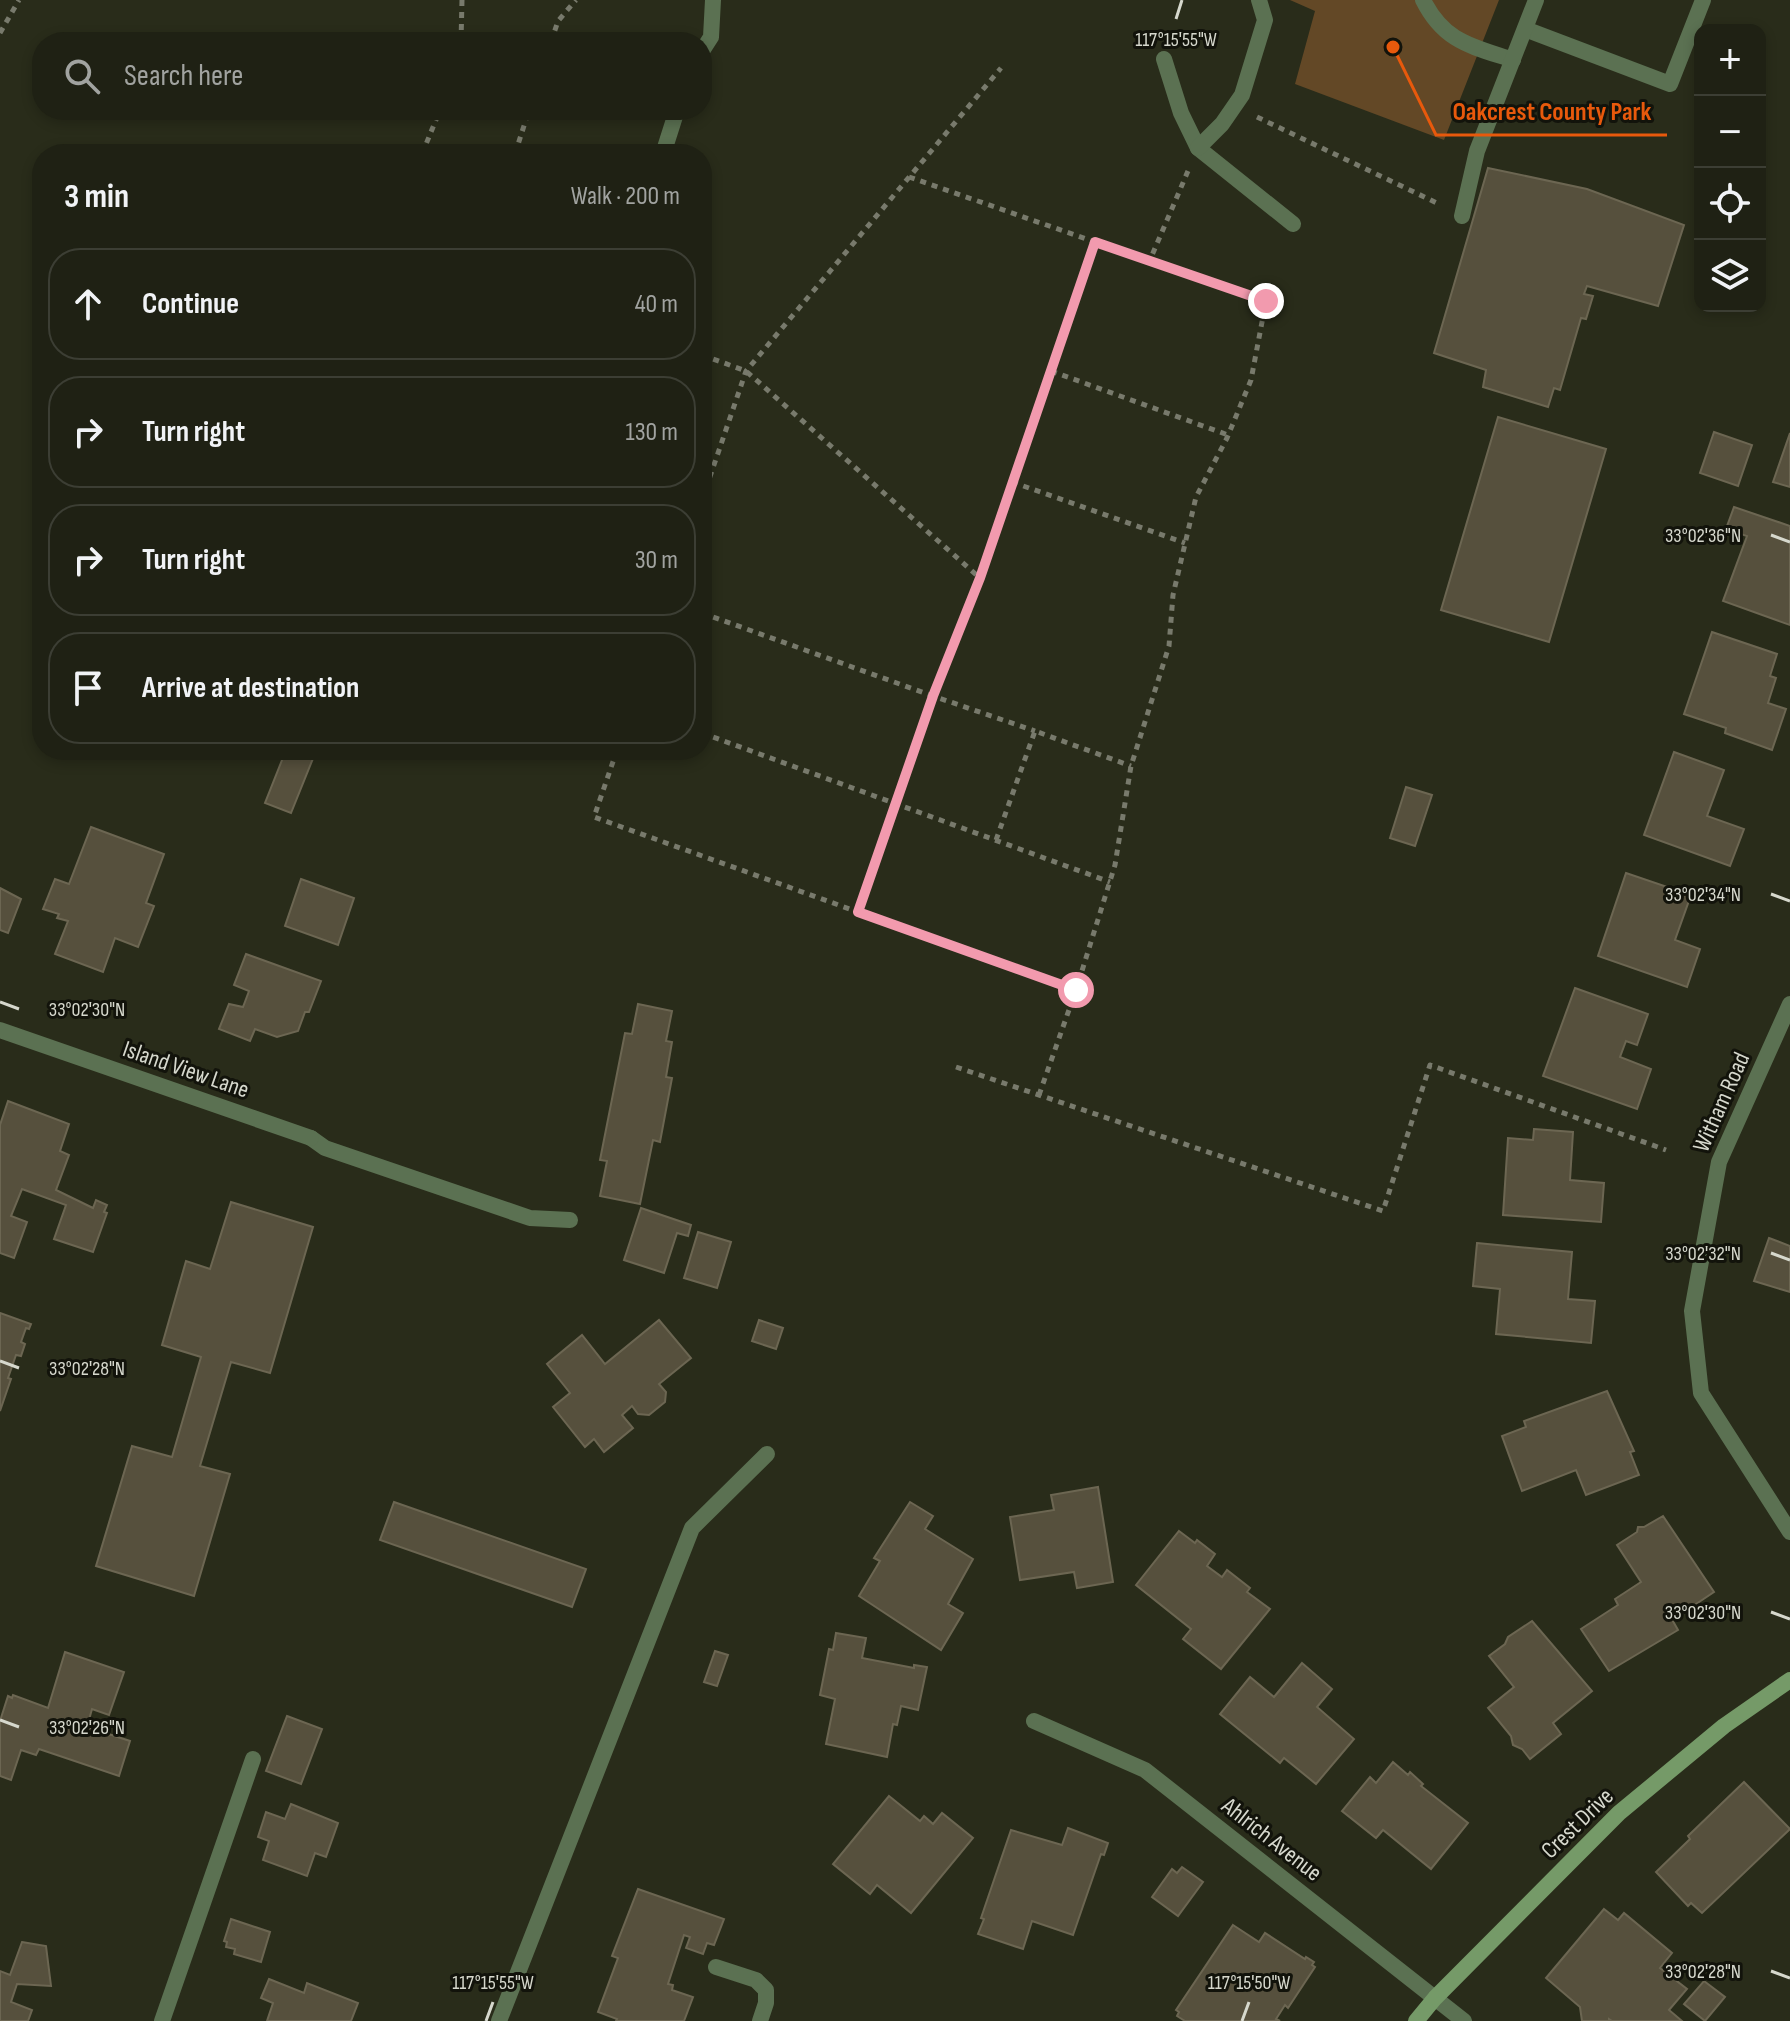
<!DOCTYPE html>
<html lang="en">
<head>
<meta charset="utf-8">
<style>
  :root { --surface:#1f2114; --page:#2c2e22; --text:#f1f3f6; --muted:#a1a3a0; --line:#3c3e34 }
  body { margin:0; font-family:"Sofia Sans Condensed",sans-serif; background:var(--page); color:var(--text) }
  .controls { position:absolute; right:24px; top:24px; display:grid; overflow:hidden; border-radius:16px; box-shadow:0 4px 12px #0003 }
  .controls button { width:72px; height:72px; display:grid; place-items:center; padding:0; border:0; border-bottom:2px solid var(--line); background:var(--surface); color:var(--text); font:40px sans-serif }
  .stop { position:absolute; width:24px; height:24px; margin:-18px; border:6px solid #f29aae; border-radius:50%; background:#fff }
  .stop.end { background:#f29aae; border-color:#fff; box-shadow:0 2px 8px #0008 }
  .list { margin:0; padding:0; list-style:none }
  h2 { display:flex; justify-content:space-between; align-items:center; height:104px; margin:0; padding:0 32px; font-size:34px }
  h2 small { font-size:26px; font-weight:400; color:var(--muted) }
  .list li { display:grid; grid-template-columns:52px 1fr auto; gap:24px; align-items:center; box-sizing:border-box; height:112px; margin:0 16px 16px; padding:0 16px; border:2px solid var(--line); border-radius:32px }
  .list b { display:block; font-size:30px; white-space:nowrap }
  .list em { font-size:26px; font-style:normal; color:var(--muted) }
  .icon { flex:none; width:44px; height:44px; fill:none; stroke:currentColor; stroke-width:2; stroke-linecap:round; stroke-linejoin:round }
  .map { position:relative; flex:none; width:1790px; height:2021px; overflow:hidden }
  .search { position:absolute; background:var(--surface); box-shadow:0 4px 12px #0003; left:32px; top:32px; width:680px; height:88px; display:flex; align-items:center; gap:20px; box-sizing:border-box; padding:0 28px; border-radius:32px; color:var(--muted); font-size:30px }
  .panel { position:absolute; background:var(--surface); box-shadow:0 4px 12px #0003; left:32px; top:144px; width:680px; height:616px; border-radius:32px }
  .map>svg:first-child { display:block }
</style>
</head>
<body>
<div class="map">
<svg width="1790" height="2021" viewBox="0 0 1790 2021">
  <rect width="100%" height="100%" fill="#292c1a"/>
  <path fill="#634826" d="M 1290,0 L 1499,0 L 1444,140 L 1295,84 L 1315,11 Z"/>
  <g fill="#56503d" stroke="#6c6652" stroke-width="2">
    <path d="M 1488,168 L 1587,189 L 1684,225 L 1658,306 L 1587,286 L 1584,294 L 1593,296 L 1586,319 L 1581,318 L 1560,390 L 1554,388 L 1548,407 L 1483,387 L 1486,370 L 1434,353 Z"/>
    <path d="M 1498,417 L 1606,449 L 1549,642 L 1441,610 Z"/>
    <path d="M 1714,432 L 1752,445 L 1738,486 L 1700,473 Z"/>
    <path d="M 1790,433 L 1790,487 L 1773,482 Z"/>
    <path d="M 1734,507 L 1790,526 L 1790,625 L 1723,601 L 1747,536 L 1726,529 Z"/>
    <path d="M 1712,632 L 1777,654 L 1770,676 L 1776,678 L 1768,703 L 1786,709 L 1772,750 L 1725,733 L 1726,728 L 1684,714 Z"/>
    <path d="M 286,750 L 316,751 L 291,813 L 265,803 Z"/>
    <path d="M 1674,752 L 1724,770 L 1707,816 L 1744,829 L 1730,866 L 1644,835 Z"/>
    <path d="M 1406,787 L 1432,795 L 1415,846 L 1390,838 Z"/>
    <path d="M 91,827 L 164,854 L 146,903 L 154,906 L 138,947 L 115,938 L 103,972 L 55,954 L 68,921 L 57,918 L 59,914 L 43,909 L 55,879 L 69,884 Z"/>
    <path d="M 1626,873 L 1691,895 L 1675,940 L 1700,949 L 1687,987 L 1598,956 Z"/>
    <path d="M 301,879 L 354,898 L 338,945 L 285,926 Z"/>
    <path d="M 0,888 L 21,899 L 8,933 L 0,930 Z"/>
    <path d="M 246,954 L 321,981 L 309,1012 L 305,1012 L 298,1031 L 277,1037 L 255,1029 L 250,1041 L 219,1029 L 229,1004 L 243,1007 L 249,991 L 234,985 Z"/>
    <path d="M 1575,988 L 1648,1014 L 1637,1045 L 1626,1041 L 1620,1057 L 1651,1069 L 1637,1109 L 1543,1076 Z"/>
    <path d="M 638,1004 L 672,1011 L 666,1041 L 672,1042 L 666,1077 L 672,1078 L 660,1142 L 653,1140 L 640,1204 L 600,1196 L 607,1161 L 600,1160 L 625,1033 L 632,1034 Z"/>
    <path d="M 8,1101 L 69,1124 L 60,1151 L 69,1155 L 56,1190 L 93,1208 L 96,1200 L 107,1205 L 104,1212 L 107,1213 L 93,1252 L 54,1239 L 66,1205 L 22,1189 L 11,1216 L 27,1222 L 14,1258 L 0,1253 L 0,1125 Z"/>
    <path d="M 1534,1129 L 1573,1132 L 1570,1180 L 1604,1183 L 1601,1222 L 1503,1215 L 1508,1138 L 1533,1140 Z"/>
    <path d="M 231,1202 L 313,1227 L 270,1373 L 231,1362 L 200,1466 L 230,1474 L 194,1596 L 96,1566 L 132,1446 L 172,1457 L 201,1357 L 162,1345 L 186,1261 L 210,1269 Z"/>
    <path d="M 641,1208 L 691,1225 L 688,1236 L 677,1233 L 664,1273 L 624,1260 Z"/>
    <path d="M 698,1232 L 731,1242 L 717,1288 L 684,1278 Z"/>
    <path d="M 1769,1238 L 1790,1246 L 1790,1292 L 1754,1281 Z"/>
    <path d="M 1477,1243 L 1572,1252 L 1568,1299 L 1595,1301 L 1591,1343 L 1496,1334 L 1500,1289 L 1473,1286 Z"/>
    <path d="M 0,1313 L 31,1324 L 29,1329 L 26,1328 L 21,1342 L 25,1344 L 21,1356 L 16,1355 L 8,1378 L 11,1379 L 0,1411 Z"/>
    <path d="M 659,1320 L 691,1358 L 659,1384 L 666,1392 L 665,1402 L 649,1415 L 638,1414 L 632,1406 L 622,1415 L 633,1428 L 604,1452 L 594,1439 L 585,1447 L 553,1407 L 570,1393 L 547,1364 L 582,1335 L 605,1364 Z"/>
    <path d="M 759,1320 L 783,1328 L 776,1349 L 752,1341 Z"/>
    <path d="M 1607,1391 L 1634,1451 L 1630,1452 L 1639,1475 L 1586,1495 L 1576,1470 L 1522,1491 L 1502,1436 L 1526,1427 L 1524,1421 Z"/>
    <path d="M 1098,1487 L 1113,1582 L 1077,1588 L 1074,1572 L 1020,1580 L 1010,1517 L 1054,1510 L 1051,1495 Z"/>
    <path d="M 394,1502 L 586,1569 L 572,1607 L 380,1540 Z"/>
    <path d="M 910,1502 L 933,1516 L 925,1529 L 973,1559 L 948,1604 L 963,1613 L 941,1650 L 859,1596 L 880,1561 L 874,1558 Z"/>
    <path d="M 1663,1516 L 1714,1592 L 1675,1618 L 1672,1615 L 1670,1616 L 1678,1630 L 1609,1671 L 1581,1629 L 1618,1605 L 1615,1599 L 1641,1582 L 1617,1545 L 1637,1532 L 1638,1527 L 1644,1527 Z"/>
    <path d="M 1179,1531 L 1195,1543 L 1197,1540 L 1215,1554 L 1207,1566 L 1222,1577 L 1227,1570 L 1250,1588 L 1247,1592 L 1270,1609 L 1221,1669 L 1183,1639 L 1191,1629 L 1136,1585 Z"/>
    <path d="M 1532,1621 L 1592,1691 L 1553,1723 L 1561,1734 L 1530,1759 L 1522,1749 L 1513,1745 L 1511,1736 L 1488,1708 L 1514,1687 L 1489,1656 L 1505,1644 L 1508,1637 Z"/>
    <path d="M 836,1633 L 866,1638 L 862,1658 L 914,1668 L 914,1665 L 927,1667 L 918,1710 L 901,1706 L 897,1725 L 893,1724 L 887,1757 L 826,1744 L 835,1699 L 820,1695 L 829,1649 L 833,1650 Z"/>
    <path d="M 715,1651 L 728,1655 L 717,1686 L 704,1682 Z"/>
    <path d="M 65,1652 L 124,1672 L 109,1715 L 92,1709 L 87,1727 L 130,1741 L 119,1776 L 39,1749 L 36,1755 L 21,1750 L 11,1780 L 0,1776 L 0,1721 L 8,1696 L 12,1698 L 13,1695 L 48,1708 Z"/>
    <path d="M 1302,1663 L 1332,1689 L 1317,1707 L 1354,1739 L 1316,1784 L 1284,1758 L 1280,1763 L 1220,1714 L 1250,1677 L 1274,1697 Z"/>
    <path d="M 287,1716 L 322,1729 L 301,1784 L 266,1771 Z"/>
    <path d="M 1393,1762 L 1408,1775 L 1410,1772 L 1423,1784 L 1421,1786 L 1468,1823 L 1431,1869 L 1383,1830 L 1376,1838 L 1342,1811 L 1370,1777 L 1376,1783 Z"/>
    <path d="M 1744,1782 L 1790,1829 L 1702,1913 L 1691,1903 L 1688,1906 L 1656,1872 L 1690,1839 L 1688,1836 Z"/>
    <path d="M 889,1796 L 920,1821 L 924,1816 L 933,1824 L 942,1813 L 973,1838 L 911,1913 L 877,1885 L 870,1894 L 833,1864 Z"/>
    <path d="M 291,1804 L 338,1823 L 326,1857 L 315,1853 L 307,1876 L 263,1860 L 269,1841 L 258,1837 L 266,1812 L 285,1819 Z"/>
    <path d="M 1068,1828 L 1108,1843 L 1104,1855 L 1101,1854 L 1073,1935 L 1032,1921 L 1023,1949 L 978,1934 L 984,1919 L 981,1918 L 1011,1830 L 1062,1845 Z"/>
    <path d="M 1182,1867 L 1203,1882 L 1178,1916 L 1152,1897 L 1172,1869 L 1177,1873 Z"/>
    <path d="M 638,1889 L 724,1919 L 714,1945 L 707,1943 L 703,1954 L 686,1948 L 690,1937 L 684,1935 L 668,1984 L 673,1985 L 672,1990 L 693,1997 L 684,2021 L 616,2021 L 617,2019 L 598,2012 L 618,1958 L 612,1956 Z"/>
    <path d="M 1604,1909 L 1618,1920 L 1624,1913 L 1672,1953 L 1660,1968 L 1687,1989 L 1669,2010 L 1682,2021 L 1612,2021 L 1609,2019 L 1609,2021 L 1582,2021 L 1580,2007 L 1546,1978 Z"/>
    <path d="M 231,1919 L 270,1932 L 261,1962 L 234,1954 L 235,1949 L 226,1947 L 227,1942 L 224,1941 Z"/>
    <path d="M 1233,1925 L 1259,1942 L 1265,1933 L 1305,1959 L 1306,1957 L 1314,1962 L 1312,1965 L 1315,1967 L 1288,2008 L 1285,2005 L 1276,2019 L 1280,2021 L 1185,2021 L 1177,2016 L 1179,2012 L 1176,2010 Z"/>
    <path d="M 22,1942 L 46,1946 L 51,1986 L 17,1984 L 11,2002 L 32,2010 L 28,2021 L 0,2021 L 0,1971 L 10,1975 Z"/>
    <path d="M 269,1979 L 304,1993 L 307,1983 L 358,2003 L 351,2021 L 267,2021 L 273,2003 L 261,1998 Z"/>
    <path d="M 1704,1981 L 1725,1997 L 1705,2021 L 1684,2004 Z"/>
  </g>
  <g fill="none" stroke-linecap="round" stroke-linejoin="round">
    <g stroke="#787a6c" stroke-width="5" stroke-dasharray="6 6" stroke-linecap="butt">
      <path d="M 0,33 L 19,0"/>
      <path d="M 461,42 L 462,0"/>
      <path d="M 551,42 L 558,21 L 576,0"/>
      <path d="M 1257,117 L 1439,204"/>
      <path d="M 422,154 L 440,110"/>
      <path d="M 515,154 L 529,110"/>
      <path d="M 909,177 L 1095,242"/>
      <path d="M 702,355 L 746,371 L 980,578"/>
      <path d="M 1051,371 L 1228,435"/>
      <path d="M 1012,482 L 1185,543"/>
      <path d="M 702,500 L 746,371 L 1001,68"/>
      <path d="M 702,613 L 933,696 L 980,578 L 1095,242 L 1150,260"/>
      <path d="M 702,733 L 1110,882"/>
      <path d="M 617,750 L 594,817 L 858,912 L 933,696 L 1035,731"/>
      <path d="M 996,840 L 1035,731 L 1131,766"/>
      <path d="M 858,912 L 1076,990 L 1115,865 L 1131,766 L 1169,646 L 1173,595 L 1196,497 L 1227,438 L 1251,380 L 1266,301 L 1150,260 L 1188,171"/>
      <path d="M 956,1067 L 1383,1211 L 1430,1065 L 1666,1150"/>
      <path d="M 1039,1095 L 1076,990"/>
    </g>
    <g stroke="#5b7152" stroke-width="16">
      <path d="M 1423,0 C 1444,42 1471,46 1513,60"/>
      <path d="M 1525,29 L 1670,84 L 1703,0"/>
      <path d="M 702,51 L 711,37 L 713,0"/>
      <path d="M 1164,59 L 1181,113 L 1198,148 L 1293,224"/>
      <path d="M 1198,148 L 1222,124 L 1242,95 L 1265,20 L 1259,0"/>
      <path d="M 663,154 L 677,110"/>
      <path d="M 311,1138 L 325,1148 L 530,1218 L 570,1220"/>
      <path d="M 716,1967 L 756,1980 L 766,1990 L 766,2003 L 760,2021"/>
      <path d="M 162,2021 L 253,1759"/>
      <path d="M 499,2021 L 692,1528 L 767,1454"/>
    </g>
    <g stroke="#5b7152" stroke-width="16">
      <path d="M 1462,216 L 1477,151 L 1536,0"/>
      <path d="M 1790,1004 L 1719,1162 L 1692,1311 L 1701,1393 L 1790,1532"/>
      <path d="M 0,1030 L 311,1138"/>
      <path d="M 1034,1721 L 1145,1770 L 1464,2021"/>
    </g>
    <path stroke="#759a68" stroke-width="16" d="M 1416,2021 L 1435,1998 L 1619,1813 L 1724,1726 L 1790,1680"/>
  </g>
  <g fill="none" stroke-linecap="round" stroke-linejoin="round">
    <path stroke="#f29aae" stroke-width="10" d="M 1076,990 L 858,912 L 933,696 L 980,578 L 1095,242 L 1266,301"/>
  </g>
  <path fill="none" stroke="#d6d8cd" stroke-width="3" d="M 1176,19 L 1182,0M 1771,535 L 1790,542M 1771,894 L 1790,901M 0,1002 L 19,1009M 1771,1253 L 1790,1260M 0,1361 L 19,1368M 1771,1612 L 1790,1619M 0,1720 L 19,1727M 1771,1971 L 1790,1978M 486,2021 L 493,2002M 1242,2021 L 1249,2002"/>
  <g text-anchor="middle" stroke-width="6" stroke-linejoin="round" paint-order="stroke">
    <g font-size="24" fill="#d6d8cd" stroke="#12130b">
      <text transform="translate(186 1069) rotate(19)" y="8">Island View Lane</text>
      <text transform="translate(1721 1102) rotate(-66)" y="8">Witham Road</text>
      <text transform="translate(1577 1823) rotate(-44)" y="8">Crest Drive</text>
      <text transform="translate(1272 1839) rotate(38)" y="8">Ahlrich Avenue</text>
    </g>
  </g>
  <g font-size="20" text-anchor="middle" fill="#d6d8cd" stroke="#12130b" stroke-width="6" stroke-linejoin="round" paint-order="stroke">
    <text x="1176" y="46">117°15'55"W</text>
    <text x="1703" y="542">33°02'36"N</text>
    <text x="1703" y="901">33°02'34"N</text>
    <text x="87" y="1016">33°02'30"N</text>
    <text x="1703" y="1260">33°02'32"N</text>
    <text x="87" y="1375">33°02'28"N</text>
    <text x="1703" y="1619">33°02'30"N</text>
    <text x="87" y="1734">33°02'26"N</text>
    <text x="1703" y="1978">33°02'28"N</text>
    <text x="493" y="1989">117°15'55"W</text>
    <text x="1249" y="1989">117°15'50"W</text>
  </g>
  <path fill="none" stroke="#e8590c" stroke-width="3" d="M1393 47L1436 135H1667"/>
  <circle fill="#e8590c" stroke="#12130b" stroke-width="3" cx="1393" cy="47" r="8"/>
  <g font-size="26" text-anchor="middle" font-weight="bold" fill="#e8590c" stroke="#12130b" stroke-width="6" stroke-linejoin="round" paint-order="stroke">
    <text x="1552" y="120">Oakcrest County Park</text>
  </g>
</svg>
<div class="controls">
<button>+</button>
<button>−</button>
<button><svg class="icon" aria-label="locate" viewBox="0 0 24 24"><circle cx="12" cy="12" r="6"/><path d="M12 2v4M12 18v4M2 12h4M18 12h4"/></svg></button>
<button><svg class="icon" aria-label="layers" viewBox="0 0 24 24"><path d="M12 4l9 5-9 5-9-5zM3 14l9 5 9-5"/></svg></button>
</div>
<div class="stop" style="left:1076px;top:990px"></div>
<div class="stop end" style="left:1266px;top:301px"></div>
<div class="search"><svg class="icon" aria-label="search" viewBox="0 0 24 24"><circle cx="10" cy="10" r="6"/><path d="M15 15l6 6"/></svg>Search here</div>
<section class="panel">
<h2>3 min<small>Walk · 200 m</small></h2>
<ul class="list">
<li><svg class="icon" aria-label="ahead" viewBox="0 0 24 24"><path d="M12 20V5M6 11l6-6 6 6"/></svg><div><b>Continue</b></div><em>40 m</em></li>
<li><svg class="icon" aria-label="right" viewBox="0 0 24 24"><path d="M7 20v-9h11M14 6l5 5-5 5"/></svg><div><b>Turn right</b></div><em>130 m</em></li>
<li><svg class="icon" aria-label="right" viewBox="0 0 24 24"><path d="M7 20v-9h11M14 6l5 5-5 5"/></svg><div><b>Turn right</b></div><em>30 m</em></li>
<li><svg class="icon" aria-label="arrive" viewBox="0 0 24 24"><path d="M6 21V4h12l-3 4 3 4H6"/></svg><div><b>Arrive at destination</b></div></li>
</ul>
</section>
</div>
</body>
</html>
